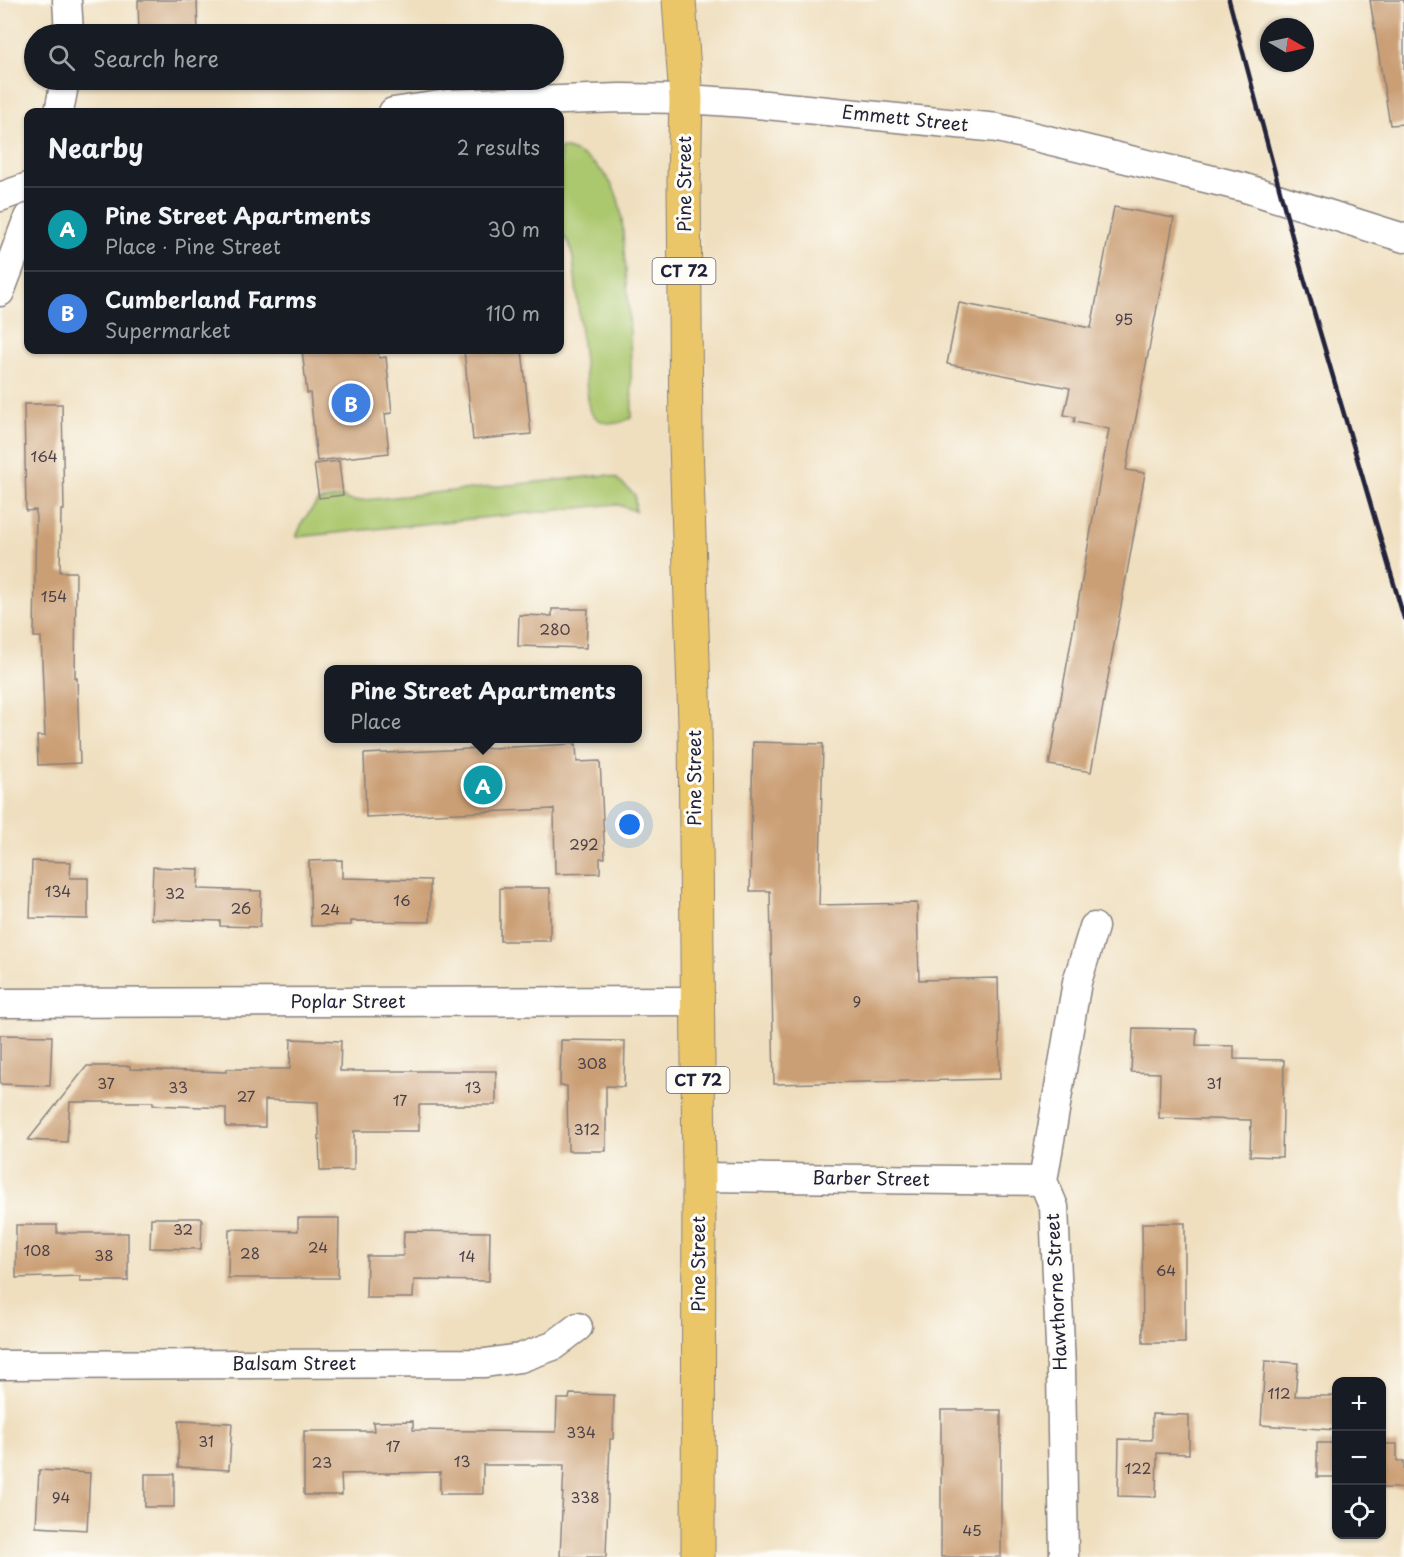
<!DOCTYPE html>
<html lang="en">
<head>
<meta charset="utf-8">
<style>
  :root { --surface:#171b24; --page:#20242c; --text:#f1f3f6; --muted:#9ea1a6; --line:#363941; --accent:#d93025 }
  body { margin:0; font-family:"Playpen Sans",sans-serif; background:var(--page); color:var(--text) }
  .controls { position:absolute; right:18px; bottom:18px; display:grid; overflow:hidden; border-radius:12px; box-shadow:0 2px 4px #0004 }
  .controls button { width:54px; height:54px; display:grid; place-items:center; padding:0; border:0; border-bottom:2px solid var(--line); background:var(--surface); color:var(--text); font:30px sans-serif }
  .compass { position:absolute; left:1260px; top:18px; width:54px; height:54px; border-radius:50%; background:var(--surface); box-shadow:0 2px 4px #0004; rotate:99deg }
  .you { position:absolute; left:630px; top:825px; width:21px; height:21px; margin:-15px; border:4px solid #fff; border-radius:50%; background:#1a73e8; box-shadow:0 0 0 9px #1a73e833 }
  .badge { display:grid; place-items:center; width:39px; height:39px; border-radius:50%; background:var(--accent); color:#fff; font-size:20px; font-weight:700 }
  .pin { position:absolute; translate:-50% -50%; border:3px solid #fff; box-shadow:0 2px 6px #0006 }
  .popup { position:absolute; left:324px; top:665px; width:318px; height:78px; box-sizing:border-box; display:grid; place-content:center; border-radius:12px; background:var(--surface); filter:drop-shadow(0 2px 4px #0005); font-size:20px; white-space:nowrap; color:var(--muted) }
  .popup b { font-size:22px; color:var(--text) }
  .popup::after { content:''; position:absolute; left:50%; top:100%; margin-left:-12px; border:12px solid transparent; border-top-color:var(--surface) }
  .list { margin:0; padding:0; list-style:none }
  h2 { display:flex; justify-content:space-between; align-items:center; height:78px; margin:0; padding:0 24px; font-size:26px }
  h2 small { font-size:20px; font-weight:400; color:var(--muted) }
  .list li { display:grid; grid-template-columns:39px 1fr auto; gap:18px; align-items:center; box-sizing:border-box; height:84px; padding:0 24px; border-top:2px solid var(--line) }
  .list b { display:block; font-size:22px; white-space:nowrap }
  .list p { margin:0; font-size:20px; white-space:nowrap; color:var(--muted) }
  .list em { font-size:20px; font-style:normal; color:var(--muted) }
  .icon { flex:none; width:33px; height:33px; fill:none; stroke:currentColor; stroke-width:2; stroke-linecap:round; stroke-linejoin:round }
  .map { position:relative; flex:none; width:1404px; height:1557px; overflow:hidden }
  .search { position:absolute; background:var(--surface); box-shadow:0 2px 4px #0004; left:24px; top:24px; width:540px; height:66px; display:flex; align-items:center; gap:15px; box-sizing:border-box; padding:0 21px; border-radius:33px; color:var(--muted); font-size:22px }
  .panel { position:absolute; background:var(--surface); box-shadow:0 2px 4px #0004; left:24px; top:108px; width:540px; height:246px; border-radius:12px }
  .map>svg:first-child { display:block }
</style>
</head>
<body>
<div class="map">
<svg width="1404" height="1557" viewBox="0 0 1404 1557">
  <rect width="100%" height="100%" fill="#fdfcf7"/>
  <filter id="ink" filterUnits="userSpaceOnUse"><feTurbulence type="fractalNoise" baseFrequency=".0167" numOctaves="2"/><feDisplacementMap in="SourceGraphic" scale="12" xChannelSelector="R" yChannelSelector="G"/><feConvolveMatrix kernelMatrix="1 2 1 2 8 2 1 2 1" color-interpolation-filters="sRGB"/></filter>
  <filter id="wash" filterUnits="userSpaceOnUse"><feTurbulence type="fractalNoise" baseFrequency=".008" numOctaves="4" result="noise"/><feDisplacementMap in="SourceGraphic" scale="24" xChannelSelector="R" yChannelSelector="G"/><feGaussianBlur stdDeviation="1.35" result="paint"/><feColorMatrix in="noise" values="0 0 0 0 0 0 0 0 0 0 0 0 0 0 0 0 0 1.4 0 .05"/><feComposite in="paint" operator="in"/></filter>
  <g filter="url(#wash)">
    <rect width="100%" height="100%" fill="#efdfbf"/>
    <g fill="#acc86e" stroke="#677554" stroke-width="1.5">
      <path d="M 560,148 C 585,151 608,172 617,196 C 623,213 623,233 624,251 C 630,306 631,361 632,417 C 617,427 598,426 589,409 L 573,258 L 569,243 L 560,231 Z"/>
      <path d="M 606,475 L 616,478 L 635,495 L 635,511 L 616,504 L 296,537 L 303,521 L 318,501 L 343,497 L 348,500 L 356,501 Z"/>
    </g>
    <g id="blocks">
      <g fill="#ca9f74">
        <path d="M 138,0 L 197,0 L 198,34 L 139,34 Z"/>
        <path d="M 1370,0 L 1404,0 L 1404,124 L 1390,125 Z"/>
        <path d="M 1114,207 L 1174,218 L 1126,470 L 1145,473 L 1091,772 L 1049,765 L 1109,429 L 1074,422 L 1075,417 L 1064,415 L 1070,388 L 947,364 L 959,303 L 1091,328 Z"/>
        <path d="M 302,350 L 378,350 L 379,358 L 386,357 L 392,413 L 385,414 L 389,453 L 317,461 L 310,393 L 307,393 Z"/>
        <path d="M 464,350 L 522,350 L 531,434 L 473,440 Z"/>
        <path d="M 24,404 L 62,404 L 64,510 L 61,510 L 60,572 L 76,572 L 75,678 L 77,678 L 80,763 L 38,765 L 37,736 L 45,736 L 41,637 L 34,637 L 36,510 L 26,511 Z"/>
        <path d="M 339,461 L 343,495 L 319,498 L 314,464 Z"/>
        <path d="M 552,609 L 588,609 L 586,648 L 518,646 L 519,615 L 552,616 Z"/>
        <path d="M 753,742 L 823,744 L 819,905 L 917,903 L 919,980 L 998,978 L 1000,1079 L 774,1084 L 770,891 L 750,891 Z"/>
        <path d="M 576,744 L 577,762 L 600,761 L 605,858 L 600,858 L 600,873 L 555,874 L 554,809 L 366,817 L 364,754 Z"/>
        <path d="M 342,860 L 342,878 L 430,880 L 430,922 L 351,921 L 351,925 L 311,926 L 309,861 Z"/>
        <path d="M 32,861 L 71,862 L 70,878 L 88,878 L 88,919 L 30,918 Z"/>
        <path d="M 153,867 L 199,869 L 198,889 L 261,891 L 260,927 L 220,926 L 220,921 L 151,919 Z"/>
        <rect x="500" y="888" width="50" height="53"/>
        <path d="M 1133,1028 L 1197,1029 L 1196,1045 L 1234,1046 L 1234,1059 L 1284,1060 L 1282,1157 L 1250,1156 L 1251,1120 L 1159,1118 L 1160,1073 L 1131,1072 Z"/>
        <path d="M 0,1035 L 52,1036 L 50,1086 L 0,1084 Z"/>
        <path d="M 291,1039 L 341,1041 L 340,1071 L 496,1071 L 496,1105 L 419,1105 L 419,1131 L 354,1131 L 354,1170 L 320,1171 L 318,1102 L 265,1100 L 265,1127 L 226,1127 L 226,1108 L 153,1105 L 153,1102 L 70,1102 L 67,1142 L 28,1140 L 87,1066 L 130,1066 L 130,1069 L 226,1072 L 226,1069 L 290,1069 Z"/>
        <path d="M 561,1040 L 625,1041 L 624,1087 L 606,1086 L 606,1151 L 568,1151 L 567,1086 L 560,1086 Z"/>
        <path d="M 151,1218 L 202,1218 L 201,1249 L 150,1248 Z"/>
        <path d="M 298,1218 L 339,1218 L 338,1278 L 228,1278 L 229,1229 L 298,1231 Z"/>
        <path d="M 1142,1223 L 1185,1223 L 1185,1343 L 1143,1343 Z"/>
        <path d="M 16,1225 L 57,1225 L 57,1233 L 128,1233 L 128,1281 L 80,1281 L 80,1276 L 16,1278 Z"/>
        <path d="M 404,1231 L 490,1232 L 489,1281 L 414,1280 L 413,1298 L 366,1298 L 367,1256 L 403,1256 Z"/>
        <path d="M 1265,1361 L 1298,1363 L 1295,1396 L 1336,1396 L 1336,1430 L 1261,1425 Z"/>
        <path d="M 570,1394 L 614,1395 L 613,1439 L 610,1439 L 606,1557 L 560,1557 L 564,1465 L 483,1465 L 483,1494 L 440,1494 L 440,1472 L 341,1474 L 342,1495 L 304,1495 L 304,1431 L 374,1431 L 373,1422 L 413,1421 L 413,1430 L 556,1432 L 557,1399 L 569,1399 Z"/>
        <rect x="941" y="1410" width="60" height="147"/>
        <path d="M 1152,1414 L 1189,1415 L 1189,1454 L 1157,1453 L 1156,1497 L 1118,1496 L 1119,1439 L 1152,1440 Z"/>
        <path d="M 179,1421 L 232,1423 L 229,1470 L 178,1467 Z"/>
        <rect x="1317" y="1443" width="19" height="34"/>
        <path d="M 1382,1444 L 1397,1444 L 1397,1461 L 1404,1461 L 1404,1488 L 1382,1488 Z"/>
        <path d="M 39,1470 L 90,1473 L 87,1530 L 36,1527 Z"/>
        <rect x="145" y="1474" width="29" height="33"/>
      </g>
    </g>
  </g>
  <g filter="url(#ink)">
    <use href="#blocks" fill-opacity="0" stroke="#88807d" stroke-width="1.5"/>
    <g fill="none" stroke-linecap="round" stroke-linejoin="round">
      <defs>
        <g id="minor">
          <path d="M 67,0 L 69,34"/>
          <path d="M 59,112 L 65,80"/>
          <path d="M 393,112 L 447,104 L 620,98 L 686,99 L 746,103 L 998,128 L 1242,187 L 1404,238"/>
          <path d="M 0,197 L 28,187"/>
          <path d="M 0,292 L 28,218"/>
          <path d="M 0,1003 L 697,1001"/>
          <path d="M 699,1177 L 1043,1181"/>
          <path d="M 0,1365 L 485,1363 L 520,1358 L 553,1346 L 578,1327"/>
          <path d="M 1064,1557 L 1061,1368 L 1054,1207 L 1043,1181 L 1077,982 L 1094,927"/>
        </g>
        <path id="trunk" d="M 679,0 L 686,99 L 684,179 L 686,443 L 695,724 L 699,1177 L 698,1557"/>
      </defs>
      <use href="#minor" stroke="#88807d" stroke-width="31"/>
      <use href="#trunk" stroke="#88807d" stroke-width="35"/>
      <use href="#minor" stroke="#fff" stroke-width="28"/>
      <use href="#trunk" stroke="#ebc669" stroke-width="33"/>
      <path stroke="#22223b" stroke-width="4.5" d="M 1229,0 L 1296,251 L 1404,618"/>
    </g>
  </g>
  <g text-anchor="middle" stroke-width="6" stroke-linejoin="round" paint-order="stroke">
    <g font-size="15" fill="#4c4149">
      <text x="1124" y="325">95</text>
      <text x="44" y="462">164</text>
      <text x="54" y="602">154</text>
      <text x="555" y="635">280</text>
      <text x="584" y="850">292</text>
      <text x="58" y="897">134</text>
      <text x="175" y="899">32</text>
      <text x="402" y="906">16</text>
      <text x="241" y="914">26</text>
      <text x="330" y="915">24</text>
      <text x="857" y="1007">9</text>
      <text x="592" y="1069">308</text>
      <text x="106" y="1089">37</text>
      <text x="1214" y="1089">31</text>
      <text x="178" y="1093">33</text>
      <text x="473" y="1093">13</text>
      <text x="246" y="1102">27</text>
      <text x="400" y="1106">17</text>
      <text x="587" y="1135">312</text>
      <text x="183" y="1235">32</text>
      <text x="318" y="1253">24</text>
      <text x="37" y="1256">108</text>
      <text x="250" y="1259">28</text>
      <text x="104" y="1261">38</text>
      <text x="467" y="1262">14</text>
      <text x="1166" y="1276">64</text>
      <text x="1279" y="1399">112</text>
      <text x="581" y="1438">334</text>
      <text x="206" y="1447">31</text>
      <text x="393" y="1452">17</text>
      <text x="462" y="1467">13</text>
      <text x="322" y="1468">23</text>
      <text x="1138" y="1474">122</text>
      <text x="61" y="1503">94</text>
      <text x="585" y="1503">338</text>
      <text x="972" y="1536">45</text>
    </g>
    <g fill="#fdfcf7" stroke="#646373" stroke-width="1.5">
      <rect x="652.5" y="258" width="63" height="26" rx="4.5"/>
      <rect x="666.5" y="1067" width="63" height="26" rx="4.5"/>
    </g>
    <g font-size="16" font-weight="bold" fill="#22223b">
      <text x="684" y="277">CT 72</text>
      <text x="698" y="1086">CT 72</text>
    </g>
    <g font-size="18" fill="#22223b" stroke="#fdfcf7">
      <text transform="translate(905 119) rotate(6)" y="6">Emmett Street</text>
      <text transform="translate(685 184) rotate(-90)" y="6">Pine Street</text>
      <text transform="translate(695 778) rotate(-90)" y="6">Pine Street</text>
      <text x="348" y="1008">Poplar Street</text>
      <text transform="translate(871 1179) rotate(1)" y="6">Barber Street</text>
      <text transform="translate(699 1264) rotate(-90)" y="6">Pine Street</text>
      <text transform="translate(1057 1292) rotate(-93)" y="6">Hawthorne Street</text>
      <text x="294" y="1370">Balsam Street</text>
    </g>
  </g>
</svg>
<div class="controls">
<button>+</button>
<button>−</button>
<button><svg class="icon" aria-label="locate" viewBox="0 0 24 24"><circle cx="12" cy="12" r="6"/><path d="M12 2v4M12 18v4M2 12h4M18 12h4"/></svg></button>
</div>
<svg class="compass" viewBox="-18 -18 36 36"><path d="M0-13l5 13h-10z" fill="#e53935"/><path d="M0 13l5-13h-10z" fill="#9ea1a6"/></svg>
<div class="you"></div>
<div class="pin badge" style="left:483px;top:785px;background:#0f9aa8">A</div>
<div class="popup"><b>Pine Street Apartments</b>Place</div>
<div class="pin badge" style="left:351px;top:403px;background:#3f7fe0">B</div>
<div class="search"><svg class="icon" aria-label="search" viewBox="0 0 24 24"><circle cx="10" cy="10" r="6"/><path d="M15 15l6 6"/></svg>Search here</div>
<section class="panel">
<h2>Nearby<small>2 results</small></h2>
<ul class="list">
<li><span class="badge" style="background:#0f9aa8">A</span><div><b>Pine Street Apartments</b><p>Place · Pine Street</p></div><em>30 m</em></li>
<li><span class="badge" style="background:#3f7fe0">B</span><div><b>Cumberland Farms</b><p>Supermarket</p></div><em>110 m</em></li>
</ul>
</section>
</div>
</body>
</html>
